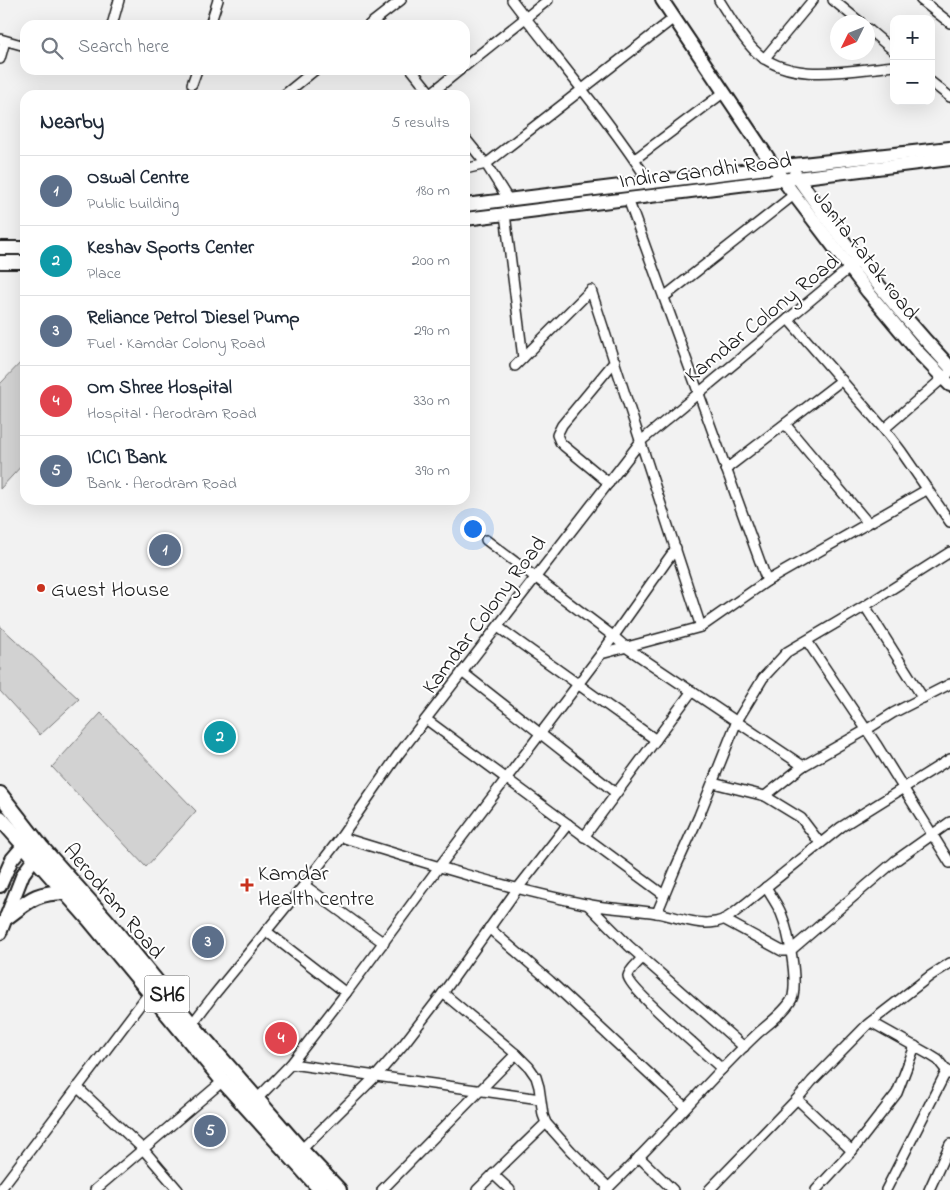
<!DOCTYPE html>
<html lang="en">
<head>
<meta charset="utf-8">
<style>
  :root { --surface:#fff; --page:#f2f2f3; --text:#1f2937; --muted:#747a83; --line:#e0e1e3; --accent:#c8321e }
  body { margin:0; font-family:"Indie Flower",sans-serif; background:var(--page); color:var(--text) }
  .controls { position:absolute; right:15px; top:15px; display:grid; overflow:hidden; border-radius:10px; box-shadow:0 5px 20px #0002 }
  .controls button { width:45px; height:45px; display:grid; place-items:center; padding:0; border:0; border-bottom:1px solid var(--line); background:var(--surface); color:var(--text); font:25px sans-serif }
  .compass { position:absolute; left:830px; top:15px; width:45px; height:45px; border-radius:50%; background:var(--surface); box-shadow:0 5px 20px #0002; rotate:227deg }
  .you { position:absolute; left:472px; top:528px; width:18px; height:18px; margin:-12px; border:4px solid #fff; border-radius:50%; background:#1a73e8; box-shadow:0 0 0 8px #1a73e833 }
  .badge { display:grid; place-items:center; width:32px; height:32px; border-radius:50%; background:var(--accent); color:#fff; font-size:16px; font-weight:700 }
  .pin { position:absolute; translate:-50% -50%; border:2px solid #fff; box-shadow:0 1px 5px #0006 }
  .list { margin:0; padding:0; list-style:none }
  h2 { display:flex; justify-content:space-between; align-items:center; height:65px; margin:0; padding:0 20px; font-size:21px }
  h2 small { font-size:16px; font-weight:400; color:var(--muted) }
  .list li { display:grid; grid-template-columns:32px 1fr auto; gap:15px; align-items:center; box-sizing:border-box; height:70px; padding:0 20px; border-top:1px solid var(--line) }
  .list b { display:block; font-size:19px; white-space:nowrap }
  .list p { margin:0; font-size:16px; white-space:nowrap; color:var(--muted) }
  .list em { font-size:16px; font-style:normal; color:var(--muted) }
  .icon { flex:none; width:28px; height:28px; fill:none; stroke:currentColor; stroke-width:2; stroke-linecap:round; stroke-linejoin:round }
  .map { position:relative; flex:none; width:950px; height:1190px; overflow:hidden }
  .search { position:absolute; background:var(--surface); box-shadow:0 5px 20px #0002; left:20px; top:20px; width:450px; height:55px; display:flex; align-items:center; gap:12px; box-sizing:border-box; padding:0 18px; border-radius:15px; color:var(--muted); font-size:19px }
  .panel { position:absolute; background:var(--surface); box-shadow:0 5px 20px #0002; left:20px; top:90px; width:450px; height:415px; border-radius:15px }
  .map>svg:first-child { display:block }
</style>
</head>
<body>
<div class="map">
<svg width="950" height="1190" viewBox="0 0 950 1190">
  <rect width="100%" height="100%" fill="#f2f2f2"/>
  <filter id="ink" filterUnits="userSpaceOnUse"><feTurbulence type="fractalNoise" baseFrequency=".02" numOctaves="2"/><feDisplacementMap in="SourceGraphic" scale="10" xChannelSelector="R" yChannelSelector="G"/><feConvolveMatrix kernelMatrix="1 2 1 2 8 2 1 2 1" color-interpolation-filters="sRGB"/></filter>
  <g filter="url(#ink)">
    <g fill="#d2d2d2" stroke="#777">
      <path d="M 25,358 L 25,462 L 0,489 L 0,384 Z"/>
      <path d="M 0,626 L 79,699 L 40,735 L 0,691 Z"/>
      <path d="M 101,713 L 196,811 L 146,867 L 52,767 Z"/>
    </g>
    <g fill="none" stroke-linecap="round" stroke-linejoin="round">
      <defs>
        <g id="street">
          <path d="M 512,0 C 558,61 608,118 649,182"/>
          <path d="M 719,0 C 730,17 740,36 754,50 C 788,85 850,70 894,66"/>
          <path d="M 833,0 L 860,22"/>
          <path d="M 921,0 L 950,23"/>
          <path d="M 112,25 L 119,0"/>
          <path d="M 210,25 L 218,0"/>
          <path d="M 369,25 L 401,0"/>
          <path d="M 868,29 L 894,51"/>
          <path d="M 0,39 L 25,46"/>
          <path d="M 0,59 L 5,41"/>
          <path d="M 764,59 L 813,0"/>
          <path d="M 465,66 L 548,0"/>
          <path d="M 412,70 L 432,95"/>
          <path d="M 931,82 L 950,97"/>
          <path d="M 192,84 L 197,70"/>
          <path d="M 284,95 L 315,70"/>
          <path d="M 429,95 L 460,70"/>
          <path d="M 465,138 L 486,164 L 508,199"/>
          <path d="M 635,159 L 723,93"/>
          <path d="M 465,169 L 486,164 L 674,18"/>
          <path d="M 628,199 L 767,581"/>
          <path d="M 505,214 L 523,358"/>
          <path d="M 664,297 L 795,194"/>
          <path d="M 788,319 L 884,429 L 901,451 L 950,522"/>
          <path d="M 515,366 L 591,290 L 701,627"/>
          <path d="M 785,424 L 868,523"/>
          <path d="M 884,429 L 950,372"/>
          <path d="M 726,469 L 842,380"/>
          <path d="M 609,483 L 564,446 L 560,442 L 557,435 L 562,425 L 615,361"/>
          <path d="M 486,540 L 613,636 L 627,648 L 803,766"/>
          <path d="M 865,606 L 923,698"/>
          <path d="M 498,627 L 656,740"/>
          <path d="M 807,641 L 876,744 L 950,863"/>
          <path d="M 601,654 L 701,627 L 767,581 L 928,489"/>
          <path d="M 462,672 L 616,793"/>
          <path d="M 427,720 L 664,895"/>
          <path d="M 713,783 L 765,796 L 801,818 L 820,843"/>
          <path d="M 765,796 L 803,766 L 866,730 L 893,713 L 950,684"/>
          <path d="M 341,837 C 422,862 502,887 585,904 C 609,909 633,909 657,913 C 676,916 696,926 716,922 C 725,920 732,915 739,909 L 841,827 L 950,759"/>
          <path d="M 584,837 L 692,691"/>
          <path d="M 304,885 L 384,943"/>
          <path d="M 587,904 L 629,946 L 744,1047"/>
          <path d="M 657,913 L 676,867 L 699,816 L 737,721 L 763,678 L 787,652 L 865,606 L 950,552"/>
          <path d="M 725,920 L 782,951 L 790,951 L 895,861 L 950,822"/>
          <path d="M 489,928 L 550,981 L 685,1107"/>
          <path d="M 266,931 L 346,993"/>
          <path d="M 642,958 C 639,962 629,970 628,976 C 628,989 709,1056 722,1069"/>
          <path d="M 443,993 L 516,1054 L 529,1067 L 536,1077 L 539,1087 L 543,1115 L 546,1123 L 571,1151 L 609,1188"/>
          <path d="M 871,1022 L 930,1055 L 938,1060 L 949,1074"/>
          <path d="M 189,1028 L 214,995 L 304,885 L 341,837 L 398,755 L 641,441 L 853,265"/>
          <path d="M 291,1064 L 540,1099"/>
          <path d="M 77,1087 L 143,1149 L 178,1190"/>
          <path d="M 257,1099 L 291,1064 L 346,993 L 439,867 L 601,654 L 676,548"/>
          <path d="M 797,1099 L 852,1151"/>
          <path d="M 301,1150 L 376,1076 L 403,1045 L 443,993 L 518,888 L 568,824"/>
          <path d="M 639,1157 L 673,1190"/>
          <path d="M 493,1174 L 510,1190"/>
          <path d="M 0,1190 L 149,993"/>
          <path d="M 95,1190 L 223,1081"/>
          <path d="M 382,1190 L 516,1054"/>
          <path d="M 477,1190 L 546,1123"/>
          <path d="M 606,1190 C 659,1140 704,1084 757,1034 C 767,1025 790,1008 793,996 C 797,977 789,932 781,913 C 777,904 771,896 766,887"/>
          <path d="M 709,1190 L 797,1099 L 812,1081 L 868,1024 L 930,976 L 950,963"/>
          <path d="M 816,1190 L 852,1151 L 897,1093 L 915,1046"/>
          <path d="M 886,1190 L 947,1070"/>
          <path d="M 929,1190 L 950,1144"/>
        </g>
        <g id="secondary">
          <path d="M 662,0 L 783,180 L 868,292 L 918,352 L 950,385"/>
          <path d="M 795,174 C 842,242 893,306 950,367"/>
          <path d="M 465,205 L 775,167 L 950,148"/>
          <path d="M 465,219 L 950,159"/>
          <path d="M 0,248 L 25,248"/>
          <path d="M 0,262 L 25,262"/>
          <path d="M 0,886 L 12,859 L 30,838"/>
          <path d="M 0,933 L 23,874 L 41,849"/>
        </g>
        <g id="primary">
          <path d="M 0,794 L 42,848 L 107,921 L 192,1025 L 301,1150 L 339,1190"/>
          <path d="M 0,818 L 89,919 L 223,1081 L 321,1190"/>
          <path d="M 7,917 C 31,899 35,893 66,892"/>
        </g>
      </defs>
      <use href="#street" stroke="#1c1c1c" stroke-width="12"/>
      <use href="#secondary" stroke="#1c1c1c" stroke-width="16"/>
      <use href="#primary" stroke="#1c1c1c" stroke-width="18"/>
      <use href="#street" stroke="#fff" stroke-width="9"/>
      <use href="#secondary" stroke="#fff" stroke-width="12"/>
      <use href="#primary" stroke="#fff" stroke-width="14"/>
    </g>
  </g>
  <g fill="#c8321e" stroke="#fff" stroke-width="2">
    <circle cx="41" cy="588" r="5"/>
    <path d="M244.5 877.5h5v5h5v5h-5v5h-5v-5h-5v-5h5z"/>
  </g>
  <g text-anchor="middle" stroke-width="4" stroke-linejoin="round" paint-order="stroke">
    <rect fill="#fff" stroke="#606060" stroke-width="1" x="144.5" y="975.5" width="45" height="37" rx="4"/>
    <g font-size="21" font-weight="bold" fill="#1c1c1c">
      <text x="167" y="1001">SH6</text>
    </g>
    <g font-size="22" fill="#1c1c1c" stroke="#fff">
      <text transform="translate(705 169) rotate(-7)" y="8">Indira Gandhi Road</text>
      <text transform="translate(867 254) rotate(52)" y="8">Janta fatak road</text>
      <text transform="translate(761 317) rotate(-39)" y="8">Kamdar Colony Road</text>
      <text transform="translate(483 614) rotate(-53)" y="8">Kamdar Colony Road</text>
      <text transform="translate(115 900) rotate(50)" y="8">Aerodram Road</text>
    </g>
    <g font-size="22" fill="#1c1c1c" stroke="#fff" text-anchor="start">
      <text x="51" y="596">Guest House</text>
      <text x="258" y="880">Kamdar<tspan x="258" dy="25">Health centre</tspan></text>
    </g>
  </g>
</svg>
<div class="controls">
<button>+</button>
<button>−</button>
</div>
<svg class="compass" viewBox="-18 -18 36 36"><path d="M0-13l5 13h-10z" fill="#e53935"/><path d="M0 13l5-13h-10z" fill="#747a83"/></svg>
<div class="you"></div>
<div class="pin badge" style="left:165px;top:550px;background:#5c6f8a">1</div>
<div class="pin badge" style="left:220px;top:737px;background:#0f9aa8">2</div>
<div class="pin badge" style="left:208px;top:942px;background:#5c6f8a">3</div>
<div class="pin badge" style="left:281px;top:1038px;background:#e0444e">4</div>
<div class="pin badge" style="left:210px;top:1131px;background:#5c6f8a">5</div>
<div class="search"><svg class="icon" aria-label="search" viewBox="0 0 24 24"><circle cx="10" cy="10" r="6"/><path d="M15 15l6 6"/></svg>Search here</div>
<section class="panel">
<h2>Nearby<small>5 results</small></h2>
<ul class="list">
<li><span class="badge" style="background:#5c6f8a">1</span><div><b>Oswal Centre</b><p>Public building</p></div><em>180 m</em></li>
<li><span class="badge" style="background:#0f9aa8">2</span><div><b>Keshav Sports Center</b><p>Place</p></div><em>200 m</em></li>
<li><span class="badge" style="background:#5c6f8a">3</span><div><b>Reliance Petrol Diesel Pump</b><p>Fuel · Kamdar Colony Road</p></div><em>290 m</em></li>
<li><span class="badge" style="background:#e0444e">4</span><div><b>Om Shree Hospital</b><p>Hospital · Aerodram Road</p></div><em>330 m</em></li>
<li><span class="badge" style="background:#5c6f8a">5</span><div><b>ICICI Bank</b><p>Bank · Aerodram Road</p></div><em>390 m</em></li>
</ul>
</section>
</div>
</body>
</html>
